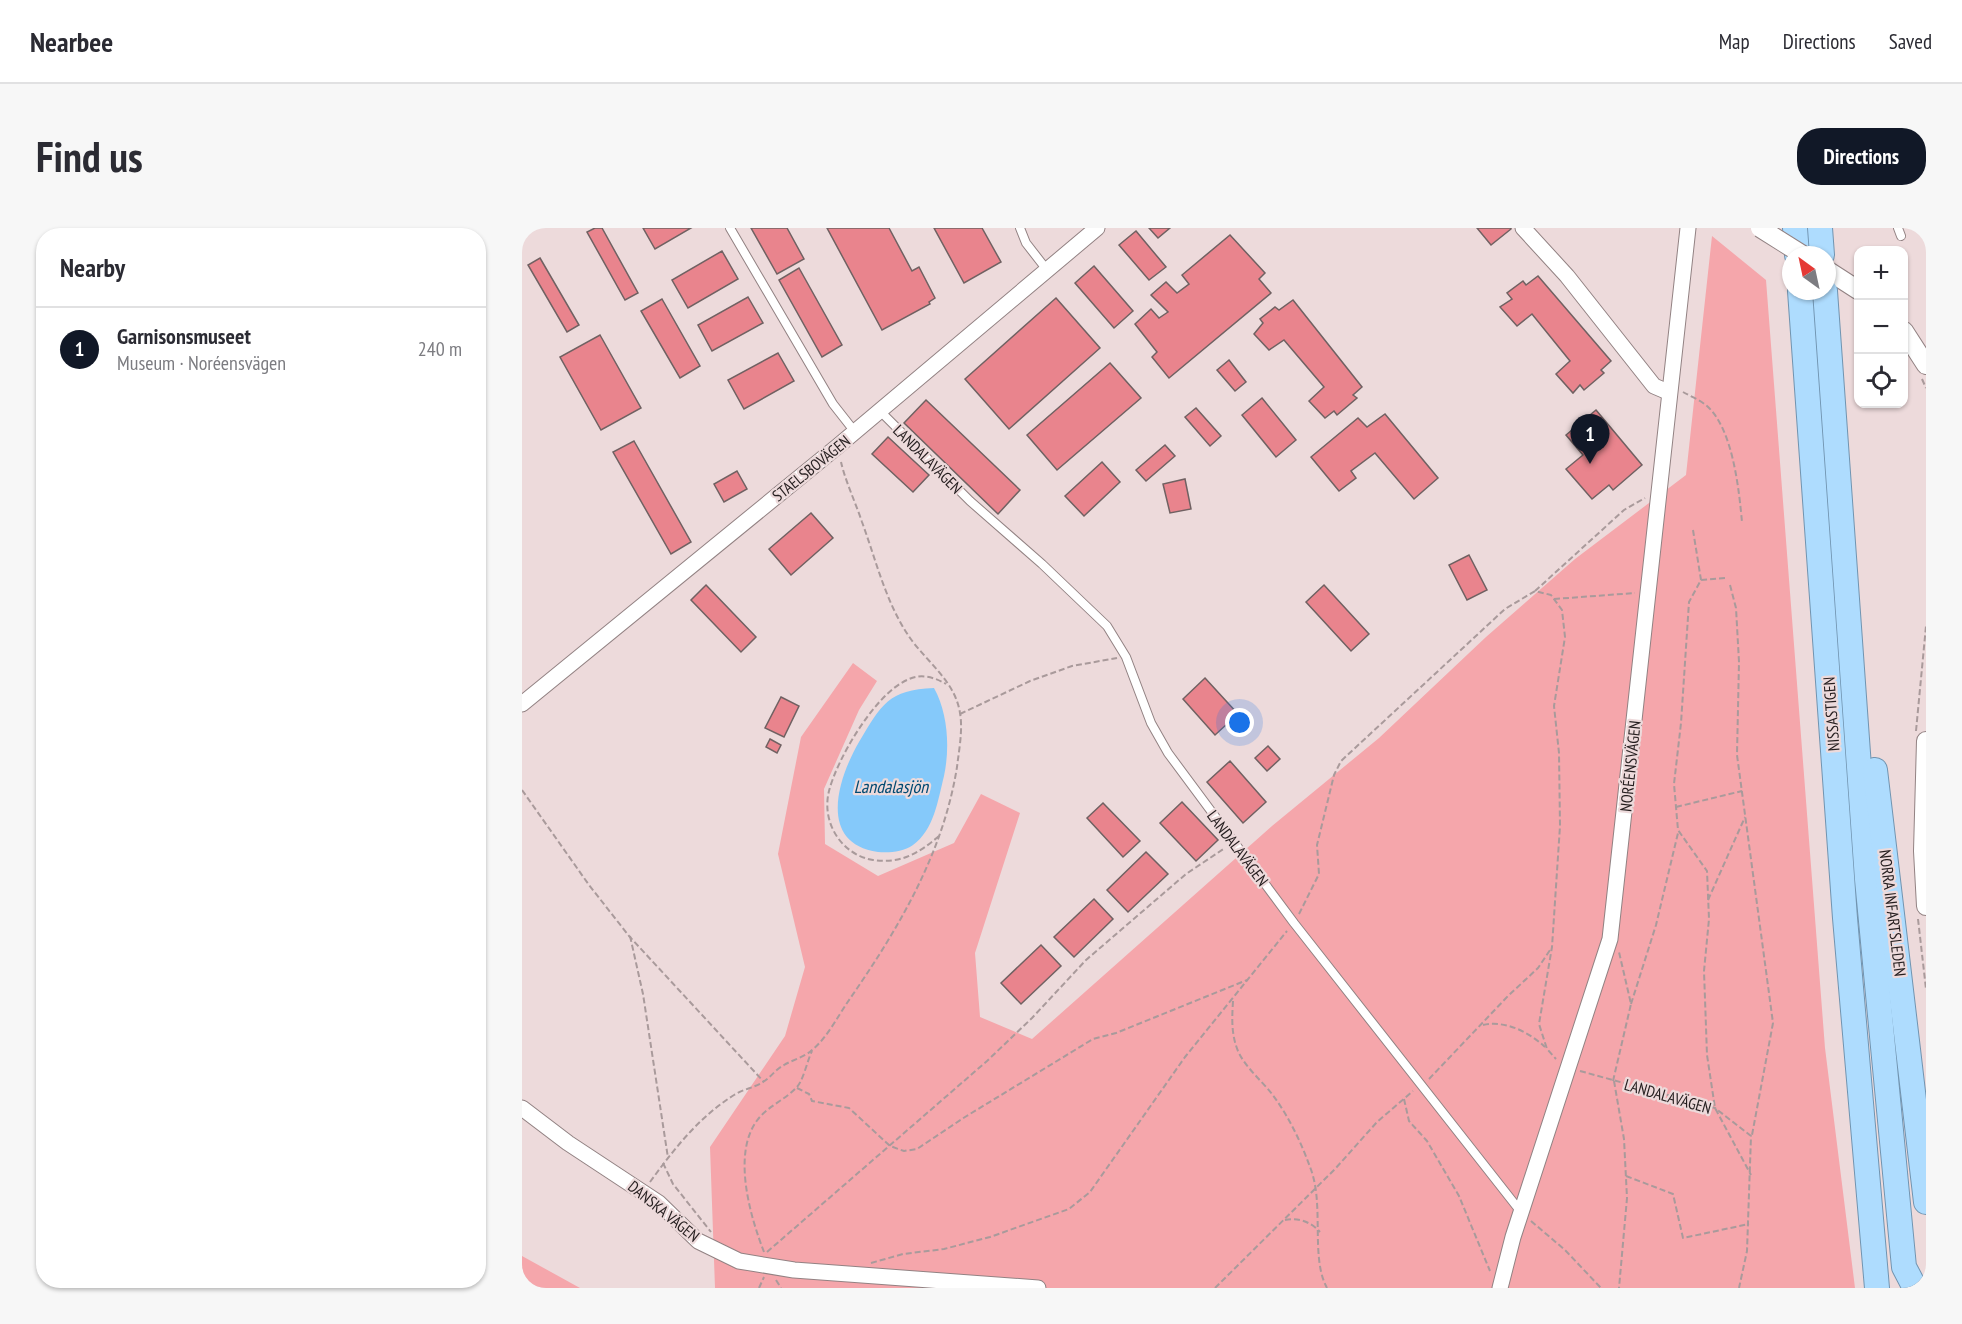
<!DOCTYPE html>
<html lang="en">
<head>
<meta charset="utf-8">
<style>
  :root { --surface:#fff; --page:#f7f7f7; --text:#2b2b33; --muted:#7c7c81; --line:#e1e1e2; --accent:#111827 }
  body { margin:0; font-family:"PT Sans Narrow",sans-serif; background:var(--page); color:var(--text) }
  .controls { position:absolute; right:18px; top:18px; display:grid; overflow:hidden; border-radius:12px; box-shadow:0 2px 4px #0004 }
  .controls button { width:54px; height:54px; display:grid; place-items:center; padding:0; border:0; border-bottom:2px solid var(--line); background:var(--surface); color:var(--text); font:30px sans-serif }
  .compass { position:absolute; left:1260px; top:18px; width:54px; height:54px; border-radius:50%; background:var(--surface); box-shadow:0 2px 4px #0004; rotate:327deg }
  .you { position:absolute; left:718px; top:495px; width:21px; height:21px; margin:-15px; border:4px solid #fff; border-radius:50%; background:#1a73e8; box-shadow:0 0 0 9px #1a73e833 }
  .badge { display:grid; place-items:center; width:39px; height:39px; border-radius:50%; background:var(--accent); color:#fff; font-size:20px; font-weight:700 }
  .pin { position:absolute; translate:-50% -50px; filter:drop-shadow(0 2px 3px #0008) }
  .pin::after { content:''; position:absolute; top:32px; width:21px; height:18px; background:inherit; clip-path:polygon(0 0,100% 0,50% 100%) }
  .list { margin:0; padding:0; list-style:none }
  h2 { display:flex; justify-content:space-between; align-items:center; height:78px; margin:0; padding:0 24px; font-size:26px }
  h2 small { font-size:20px; font-weight:400; color:var(--muted) }
  .list li { display:grid; grid-template-columns:39px 1fr auto; gap:18px; align-items:center; box-sizing:border-box; height:84px; padding:0 24px; border-top:2px solid var(--line) }
  .list b { display:block; font-size:22px; white-space:nowrap }
  .list p { margin:0; font-size:20px; white-space:nowrap; color:var(--muted) }
  .list em { font-size:20px; font-style:normal; color:var(--muted) }
  .icon { flex:none; width:33px; height:33px; fill:none; stroke:currentColor; stroke-width:2; stroke-linecap:round; stroke-linejoin:round }
  .map { position:relative; flex:none; width:1404px; height:1060px; overflow:hidden; border-radius:24px }
  header { display:flex; align-items:center; gap:36px; box-sizing:border-box; height:84px; padding:0 30px; background:var(--surface); border-bottom:2px solid var(--line) }
  header strong { font-size:28px }
  nav { display:flex; gap:33px; margin-inline-start:auto; font-size:21px }
  .intro { display:flex; align-items:center; justify-content:space-between; box-sizing:border-box; height:144px; padding:0 36px }
  h1 { margin:0; font-size:42px }
  .button { padding:15px 27px; border-radius:24px; background:var(--accent); color:#fff; font-size:21px; font-weight:700 }
  main { display:flex; gap:36px; padding:0 36px }
  aside { flex:1; background:var(--surface); border-radius:24px; box-shadow:0 2px 4px #0004 }
  .map>svg:first-child { display:block }
</style>
</head>
<body>
<header>
<strong>Nearbee</strong>
<nav><a>Map</a><a>Directions</a><a>Saved</a></nav>
</header>
<div class="intro"><h1>Find us</h1><a class="button">Directions</a></div>
<main>
<aside>
<h2>Nearby<small></small></h2>
<ul class="list">
<li><span class="badge">1</span><div><b>Garnisonsmuseet</b><p>Museum · Noréensvägen</p></div><em>240 m</em></li>
</ul>
</aside>
<div class="map">
<svg width="1404" height="1060" viewBox="0 0 1404 1060">
  <rect width="100%" height="100%" fill="#eddadb"/>
  <g fill="#f5a6ab">
    <path d="M 1190,8 L 1244,52 L 1303,820 L 1333,1060 L 193,1060 L 188,919 L 263,808 L 283,739 L 256,626 L 279,509 L 331,435 L 355,453 L 337,482 L 302,561 L 303,616 L 356,648 L 432,615 L 459,566 L 498,585 L 453,725 L 458,789 L 510,811 L 750,598 L 857,510 L 964,409 L 1053,331 L 1164,247 Z"/>
    <path d="M 0,1028 L 58,1060 L 0,1060 Z"/>
  </g>
  <path fill="#85c9fa" d="M 412,460 C 426,485 428,520 422,548 C 416,572 412,602 391,617 C 381,624 367,625 356,624 C 295,615 316,550 337,514 C 360,476 366,462 412,460 Z"/>
  <g fill="#e9848d" stroke="#706162" stroke-width="1.5">
    <path d="M 73,0 L 80,0 L 116,65 L 103,72 L 65,4 Z"/>
    <path d="M 121,0 L 169,0 L 133,21 Z"/>
    <path d="M 229,0 L 265,0 L 282,31 L 255,46 Z"/>
    <path d="M 305,0 L 367,0 L 390,43 L 397,39 L 413,70 L 407,74 L 408,76 L 360,102 Z"/>
    <path d="M 412,0 L 460,0 L 479,34 L 442,55 Z"/>
    <path d="M 627,0 L 648,0 L 636,10 Z"/>
    <path d="M 955,0 L 989,0 L 989,1 L 969,17 Z"/>
    <path d="M 614,3 L 644,39 L 627,52 L 597,17 Z"/>
    <path d="M 708,7 L 743,45 L 737,51 L 749,65 L 647,150 L 630,129 L 635,124 L 613,96 L 629,81 L 637,90 L 646,84 L 629,67 L 644,54 L 655,65 L 667,56 L 660,47 Z"/>
    <path d="M 200,23 L 216,51 L 166,80 L 150,52 Z"/>
    <path d="M 18,30 L 57,97 L 45,104 L 6,37 Z"/>
    <path d="M 572,38 L 611,83 L 592,100 L 553,55 Z"/>
    <path d="M 277,40 L 320,117 L 300,129 L 257,52 Z"/>
    <path d="M 1016,48 L 1089,133 L 1079,142 L 1082,145 L 1062,162 L 1058,157 L 1051,165 L 1034,146 L 1048,133 L 1010,86 L 995,98 L 978,79 L 990,71 L 985,65 L 1001,53 L 1004,57 Z"/>
    <path d="M 226,69 L 241,95 L 190,123 L 176,97 Z"/>
    <path d="M 534,70 L 578,120 L 487,201 L 443,151 Z"/>
    <path d="M 140,71 L 178,138 L 158,150 L 119,83 Z"/>
    <path d="M 771,72 L 840,159 L 831,167 L 835,170 L 815,187 L 812,183 L 803,190 L 787,173 L 802,159 L 762,112 L 747,122 L 732,106 L 741,95 L 738,91 L 753,79 L 757,82 Z"/>
    <path d="M 78,107 L 119,180 L 79,202 L 38,129 Z"/>
    <path d="M 256,125 L 272,153 L 222,181 L 206,152 Z"/>
    <path d="M 707,132 L 724,154 L 713,163 L 695,142 Z"/>
    <path d="M 588,135 L 619,170 L 535,242 L 505,207 Z"/>
    <path d="M 740,170 L 774,212 L 754,229 L 720,187 Z"/>
    <path d="M 404,172 L 498,262 L 476,286 L 382,195 Z"/>
    <path d="M 674,180 L 699,208 L 688,218 L 663,189 Z"/>
    <path d="M 1074,182 L 1120,237 L 1091,262 L 1087,257 L 1070,271 L 1044,241 L 1061,227 L 1044,207 Z"/>
    <path d="M 863,186 L 916,250 L 892,271 L 853,225 L 829,243 L 834,250 L 817,263 L 789,229 L 836,190 L 845,199 Z"/>
    <path d="M 366,209 L 407,247 L 391,264 L 350,226 Z"/>
    <path d="M 112,213 L 169,314 L 149,326 L 91,224 Z"/>
    <path d="M 643,217 L 653,228 L 624,253 L 614,242 Z"/>
    <path d="M 580,234 L 598,254 L 562,288 L 543,268 Z"/>
    <path d="M 215,243 L 225,261 L 202,274 L 192,256 Z"/>
    <path d="M 663,251 L 669,281 L 648,285 L 641,256 Z"/>
    <path d="M 289,285 L 311,310 L 269,347 L 247,321 Z"/>
    <path d="M 947,327 L 965,362 L 945,372 L 927,337 Z"/>
    <path d="M 184,357 L 234,409 L 219,424 L 169,372 Z"/>
    <path d="M 802,357 L 847,406 L 829,423 L 784,374 Z"/>
    <path d="M 683,450 L 716,486 L 693,507 L 661,471 Z"/>
    <path d="M 259,469 L 277,478 L 262,509 L 243,500 Z"/>
    <path d="M 248,511 L 259,517 L 255,525 L 244,519 Z"/>
    <path d="M 746,518 L 758,531 L 745,543 L 733,530 Z"/>
    <path d="M 708,533 L 744,574 L 721,595 L 685,554 Z"/>
    <path d="M 660,574 L 696,612 L 674,633 L 638,595 Z"/>
    <path d="M 581,575 L 618,613 L 601,629 L 565,590 Z"/>
    <path d="M 624,624 L 646,646 L 606,684 L 585,662 Z"/>
    <path d="M 572,671 L 591,691 L 552,729 L 532,709 Z"/>
    <path d="M 519,717 L 539,738 L 499,776 L 479,755 Z"/>
  </g>
  <g fill="none" stroke-linecap="round" stroke-linejoin="round">
    <defs>
      <g id="service">
        <path d="M 208,0 L 311,176 L 333,204"/>
        <path d="M 498,0 L 504,15 L 525,42"/>
        <path d="M 1376,0 L 1379,8"/>
        <path d="M 358,183 L 448,273 L 520,336 L 585,398 L 604,429 L 629,495 L 646,525 L 772,695 L 999,984"/>
      </g>
      <g id="minor">
        <path d="M 1001,0 L 1045,48 L 1132,158 L 1146,164"/>
        <path d="M 0,476 L 316,218 L 575,0"/>
        <path d="M 0,880 L 46,915 L 137,975 L 176,1013 L 217,1033 L 272,1042 L 516,1060"/>
        <path d="M 978,1060 L 991,1009 L 1088,711 L 1166,0"/>
      </g>
      <g id="tertiary">
        <path d="M 1305,42 L 1336,62"/>
        <path d="M 1382,103 L 1404,137"/>
        <path d="M 1404,513 L 1401,623 L 1404,678"/>
      </g>
      <g id="trunk">
        <path d="M 1273,0 L 1275,27"/>
        <path d="M 1298,0 L 1300,27"/>
        <path d="M 1278,63 L 1323,690 L 1355,1060"/>
        <path d="M 1303,63 L 1345,651 L 1382,1039 L 1393,1060"/>
        <path d="M 1353,542 L 1404,974"/>
      </g>
    </defs>
    <use href="#service" stroke="#928283" stroke-width="10"/>
    <use href="#minor" stroke="#928283" stroke-width="17"/>
    <use href="#tertiary" stroke="#928283" stroke-width="20"/>
    <use href="#trunk" stroke="#7194b0" stroke-width="26"/>
    <g stroke="#a99a9b" stroke-width="2" stroke-dasharray="6 3" stroke-linecap="butt">
      <path d="M 1400,151 L 1404,160"/>
      <path d="M 1161,164 C 1168,168 1178,172 1185,178 C 1211,201 1217,262 1220,294"/>
      <path d="M 1171,302 L 1179,352"/>
      <path d="M 1203,350 L 1179,352 L 1167,374 L 1159,495 L 1152,556 L 1156,602 L 1185,643 L 1187,691 L 1182,743 L 1185,827 L 1193,880 L 1229,947"/>
      <path d="M 1208,357 L 1214,380 L 1217,434 L 1215,527 L 1251,795 L 1230,907"/>
      <path d="M 1013,363 L 1102,282 L 1123,270"/>
      <path d="M 1032,371 L 1113,365"/>
      <path d="M 438,486 L 508,453 L 550,438 L 595,430"/>
      <path d="M 1394,503 L 1404,398"/>
      <path d="M 0,562 L 67,657 L 107,708 L 242,854"/>
      <path d="M 1154,579 L 1220,563"/>
      <path d="M 417,608 C 396,626 378,636 351,632 C 320,627 299,595 307,563 C 315,531 353,466 385,452 C 398,445 412,449 424,456"/>
      <path d="M 1186,672 L 1223,589"/>
      <path d="M 777,686 L 797,646 L 795,617 L 812,547 L 819,533 L 983,381 L 1013,363 L 1029,367 L 1040,382 L 1043,409 L 1032,478 L 1037,525 L 1038,598 L 1030,719 L 1017,796 L 1025,821 L 1034,831"/>
      <path d="M 1396,691 L 1404,761"/>
      <path d="M 108,708 L 121,766 L 146,930"/>
      <path d="M 711,773 C 710,790 709,806 716,823 C 723,839 739,852 750,866 C 766,887 779,914 788,939 C 803,976 788,1029 805,1060"/>
      <path d="M 1109,776 L 1134,697 L 1156,605"/>
      <path d="M 961,797 C 983,792 1007,804 1023,819"/>
      <path d="M 1058,843 L 1193,880 L 1229,908 L 1225,1023 L 1217,1060"/>
      <path d="M 907,851 L 986,768 L 1016,740 L 1028,722"/>
      <path d="M 1091,853 L 1109,776 L 1097,724"/>
      <path d="M 1092,853 L 1102,911 L 1105,970 L 1097,1060"/>
      <path d="M 275,860 L 287,866 L 290,873 L 327,880 L 368,918 L 382,923 L 395,921 L 443,889 L 571,811 L 594,805 L 725,752"/>
      <path d="M 882,871 L 887,893 L 905,913 L 937,968 L 968,1043"/>
      <path d="M 141,935 L 151,956 L 189,1004"/>
      <path d="M 1104,948 L 1151,966 L 1161,1010 L 1227,996"/>
      <path d="M 128,954 C 152,921 177,889 212,867 C 221,861 232,860 241,854 C 249,849 254,841 262,837 C 270,832 283,829 290,822 C 304,811 315,790 325,775 C 375,703 421,627 435,539 C 437,522 441,502 438,485 C 433,452 403,433 386,407 C 363,372 354,332 340,294 C 333,273 324,255 319,234"/>
      <path d="M 763,992 C 776,989 789,994 798,1004"/>
      <path d="M 1009,993 L 1043,1022 L 1079,1060"/>
      <path d="M 242,1024 C 228,988 209,923 237,890 C 247,878 262,872 273,861 C 281,855 285,833 290,823"/>
      <path d="M 245,1024 L 465,833 L 510,790 L 564,732 L 664,646 L 703,620"/>
      <path d="M 349,1035 L 381,1026 L 422,1021 L 468,1009 L 547,981 L 568,964 L 663,829 L 765,703"/>
      <path d="M 254,1052 L 259,1060"/>
      <path d="M 237,1060 L 242,1049"/>
      <path d="M 693,1060 L 813,941 L 855,894 L 891,863"/>
    </g>
    <use href="#service" stroke="#fff" stroke-width="8"/>
    <use href="#minor" stroke="#fff" stroke-width="15"/>
    <use href="#tertiary" stroke="#fff" stroke-width="18"/>
    <use href="#trunk" stroke="#aedcfe" stroke-width="24"/>
    <defs>
      <path id="tertiary-bridge" d="M 1238,0 L 1281,27"/>
    </defs>
    <use href="#tertiary-bridge" stroke="#928283" stroke-width="20" stroke-linecap="butt"/>
    <use href="#tertiary-bridge" stroke="#fff" stroke-width="18"/>
  </g>
  <g text-anchor="middle" stroke-width="4.5" stroke-linejoin="round" paint-order="stroke">
    <g font-size="16" fill="#251e1f" stroke="#eddadb">
      <text transform="translate(406 231) rotate(45)" y="6">LANDALAVÄGEN</text>
      <text transform="translate(289 240) rotate(-39)" y="6">STAELSBOVÄGEN</text>
      <text transform="translate(1309 486) rotate(-94)" y="6">NISSASTIGEN</text>
      <text transform="translate(1108 538) rotate(-84)" y="6">NORÉENSVÄGEN</text>
      <text transform="translate(716 620) rotate(53)" y="6">LANDALAVÄGEN</text>
      <text transform="translate(1371 685) rotate(83)" y="6">NORRA INFARTSLEDEN</text>
      <text transform="translate(1146 868) rotate(16)" y="6">LANDALAVÄGEN</text>
      <text transform="translate(142 983) rotate(39)" y="6">DANSKA VÄGEN</text>
    </g>
    <g font-size="18" font-style="italic" fill="#004971" stroke="#eddadb">
      <text x="369" y="565">Landalasjön</text>
    </g>
  </g>
</svg>
<div class="controls">
<button>+</button>
<button>−</button>
<button><svg class="icon" aria-label="locate" viewBox="0 0 24 24"><circle cx="12" cy="12" r="6"/><path d="M12 2v4M12 18v4M2 12h4M18 12h4"/></svg></button>
</div>
<svg class="compass" viewBox="-18 -18 36 36"><path d="M0-13l5 13h-10z" fill="#e53935"/><path d="M0 13l5-13h-10z" fill="#7c7c81"/></svg>
<div class="you"></div>
<div class="pin badge" style="left:1068px;top:236px">1</div>
</div>
</main>
</body>
</html>
